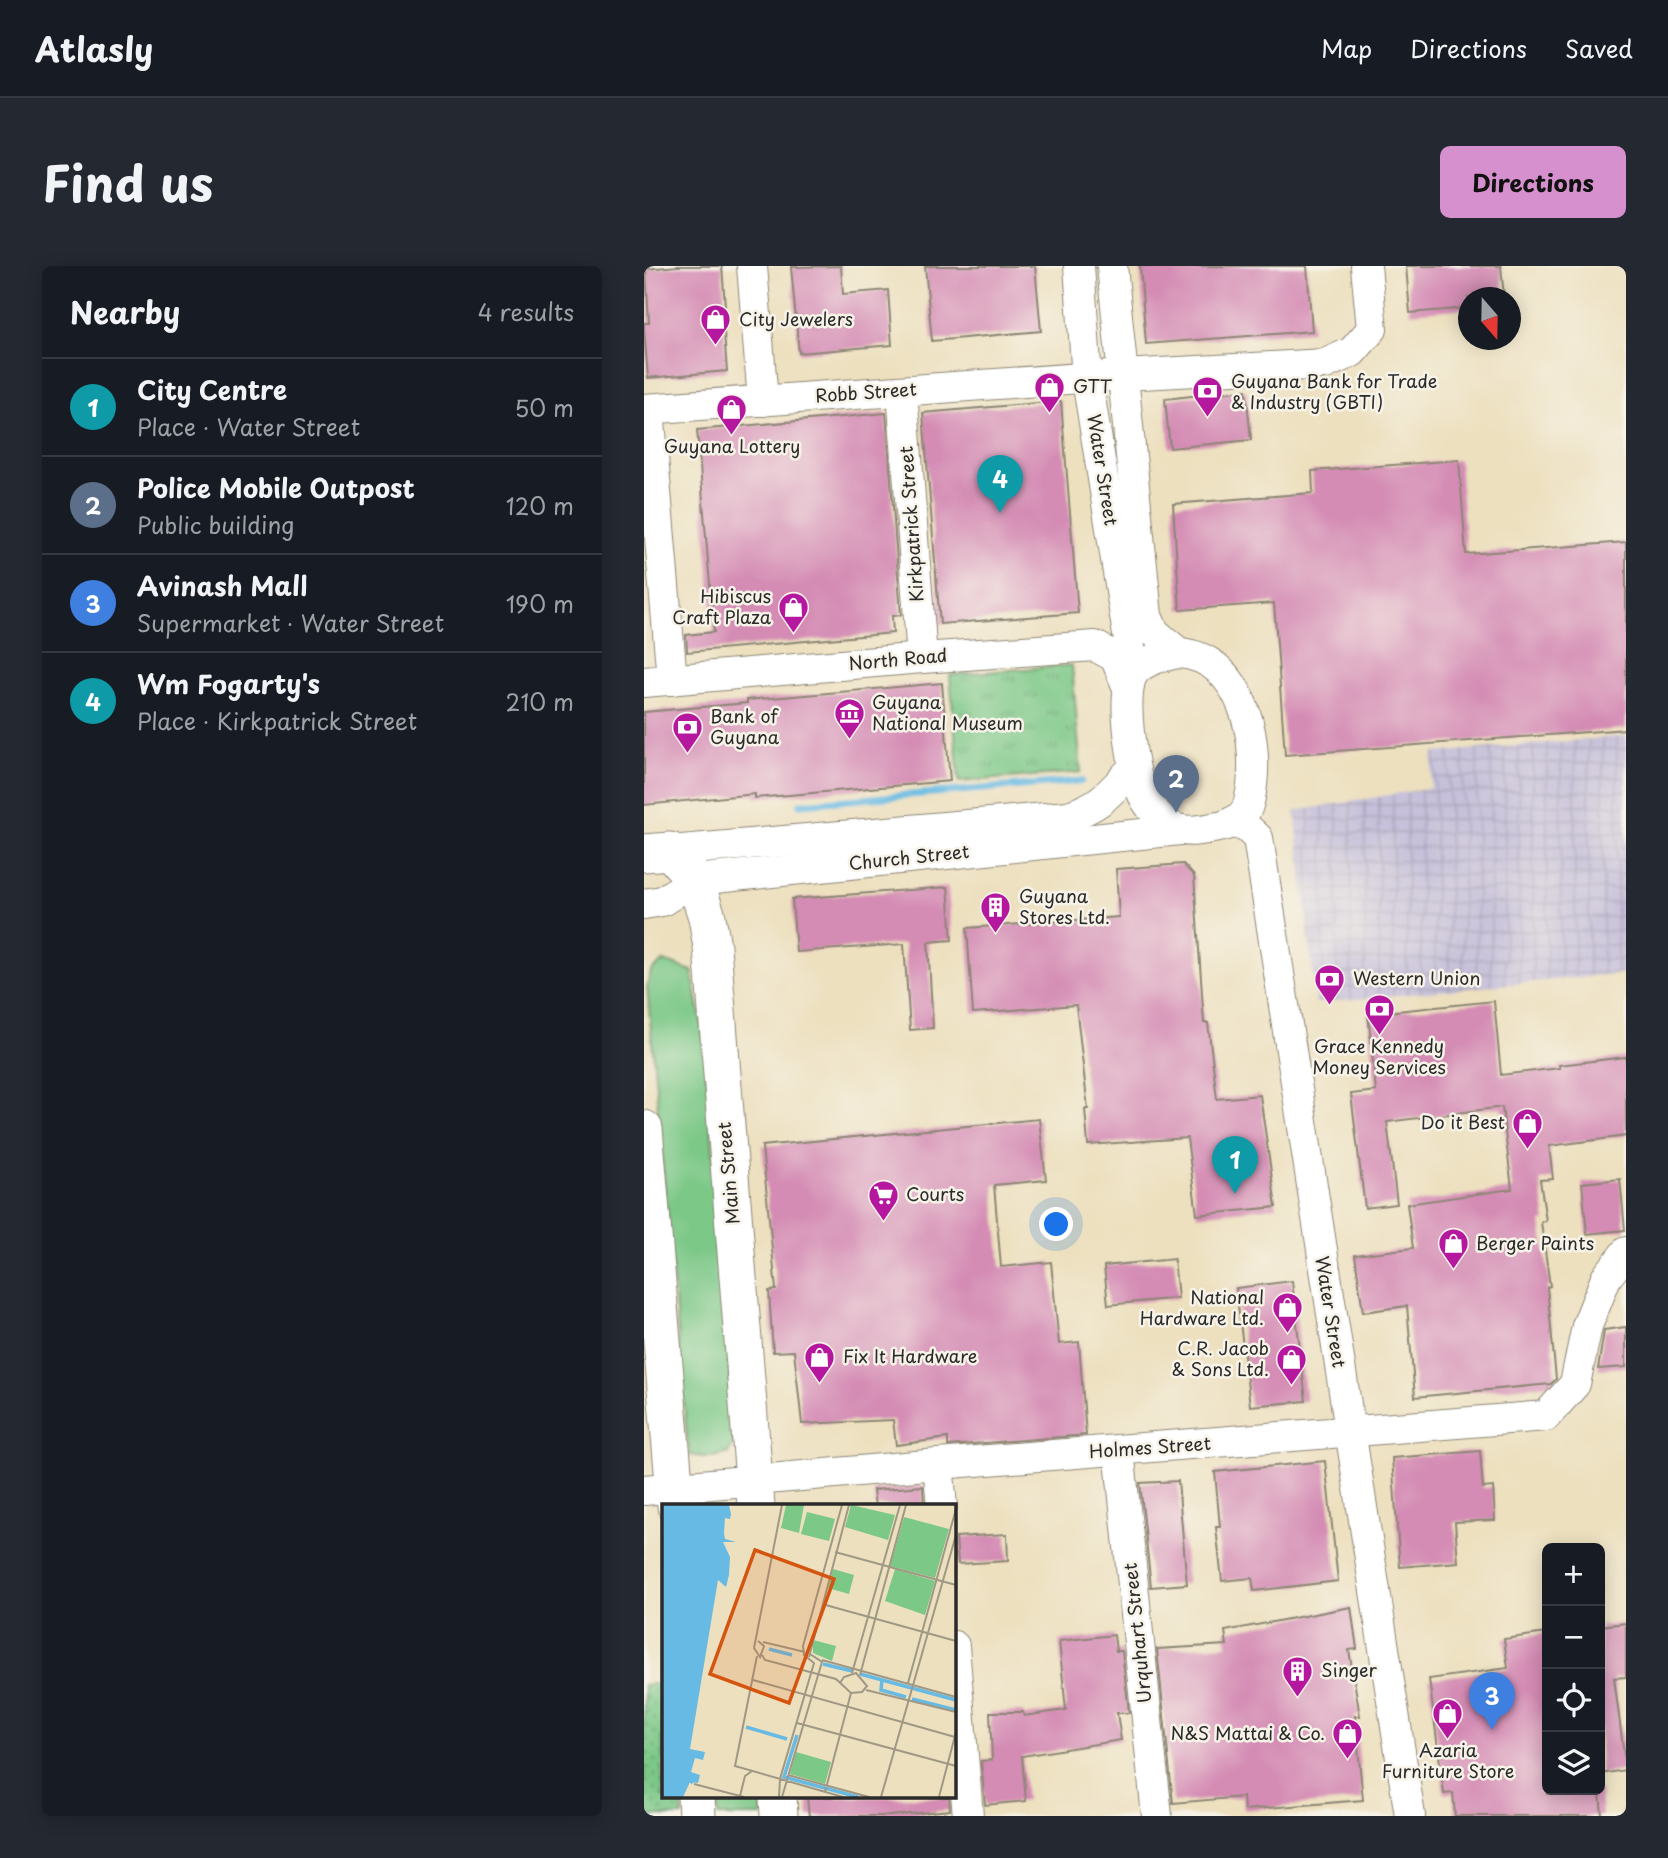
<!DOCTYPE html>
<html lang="en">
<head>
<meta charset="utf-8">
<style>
  :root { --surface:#171b24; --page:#242831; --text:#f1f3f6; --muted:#9ea1a6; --line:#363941; --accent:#d690ce }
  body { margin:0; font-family:"Playpen Sans",sans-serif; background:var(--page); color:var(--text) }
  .controls { position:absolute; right:21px; bottom:21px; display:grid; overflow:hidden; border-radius:10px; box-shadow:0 4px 18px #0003 }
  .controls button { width:63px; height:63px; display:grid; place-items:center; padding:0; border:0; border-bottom:2px solid var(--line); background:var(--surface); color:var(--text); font:35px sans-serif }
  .compass { position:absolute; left:814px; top:21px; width:63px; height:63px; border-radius:50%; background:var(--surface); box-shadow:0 4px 18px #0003; rotate:160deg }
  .you { position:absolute; left:413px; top:959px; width:24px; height:24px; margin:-18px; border:5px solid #fff; border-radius:50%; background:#1a73e8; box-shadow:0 0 0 10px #1a73e833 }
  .badge { display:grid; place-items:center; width:46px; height:46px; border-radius:50%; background:var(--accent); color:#fff; font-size:23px; font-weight:700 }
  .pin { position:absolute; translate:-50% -58px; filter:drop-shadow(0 2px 4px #0008) }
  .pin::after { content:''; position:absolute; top:37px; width:24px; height:21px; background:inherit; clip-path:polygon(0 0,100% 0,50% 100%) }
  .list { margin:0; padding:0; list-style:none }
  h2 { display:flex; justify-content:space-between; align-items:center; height:91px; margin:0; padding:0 28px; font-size:30px }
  h2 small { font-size:23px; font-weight:400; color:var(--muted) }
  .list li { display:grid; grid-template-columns:46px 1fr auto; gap:21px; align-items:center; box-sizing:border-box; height:98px; padding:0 28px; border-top:2px solid var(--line) }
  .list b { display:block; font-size:26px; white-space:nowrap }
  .list p { margin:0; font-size:23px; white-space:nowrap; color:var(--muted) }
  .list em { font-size:23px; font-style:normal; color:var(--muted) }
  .icon { flex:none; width:38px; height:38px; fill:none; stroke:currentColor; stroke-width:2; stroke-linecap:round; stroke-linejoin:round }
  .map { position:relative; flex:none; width:982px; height:1550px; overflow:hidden; border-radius:10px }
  header { display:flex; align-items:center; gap:42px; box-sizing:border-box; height:98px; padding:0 35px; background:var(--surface); border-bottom:2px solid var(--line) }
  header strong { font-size:33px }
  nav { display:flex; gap:38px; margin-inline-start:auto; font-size:24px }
  .intro { display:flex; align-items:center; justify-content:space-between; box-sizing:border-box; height:168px; padding:0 42px }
  h1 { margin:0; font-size:49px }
  .button { padding:18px 32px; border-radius:10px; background:var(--accent); color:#111; font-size:24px; font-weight:700 }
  main { display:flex; gap:42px; padding:0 42px }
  aside { flex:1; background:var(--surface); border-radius:10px; box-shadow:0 4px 18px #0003 }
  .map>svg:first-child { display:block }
</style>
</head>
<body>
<header>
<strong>Atlasly</strong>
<nav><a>Map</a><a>Directions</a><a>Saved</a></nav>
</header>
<div class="intro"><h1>Find us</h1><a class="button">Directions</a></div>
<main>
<aside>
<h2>Nearby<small>4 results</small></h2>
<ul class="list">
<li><span class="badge" style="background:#0f9aa8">1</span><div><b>City Centre</b><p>Place · Water Street</p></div><em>50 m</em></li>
<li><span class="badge" style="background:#5c6f8a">2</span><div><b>Police Mobile Outpost</b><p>Public building</p></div><em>120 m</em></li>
<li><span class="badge" style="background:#3f7fe0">3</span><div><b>Avinash Mall</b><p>Supermarket · Water Street</p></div><em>190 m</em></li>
<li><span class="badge" style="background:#0f9aa8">4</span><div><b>Wm Fogarty's</b><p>Place · Kirkpatrick Street</p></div><em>210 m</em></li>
</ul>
</aside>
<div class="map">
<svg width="982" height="1550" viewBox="0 0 982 1550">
  <defs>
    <pattern id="industrial-grid" width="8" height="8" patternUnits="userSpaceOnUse" patternTransform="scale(1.75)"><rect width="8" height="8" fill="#c6c0da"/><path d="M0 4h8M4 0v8" fill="none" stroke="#aaa5bb"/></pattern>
    <pattern id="grass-tufts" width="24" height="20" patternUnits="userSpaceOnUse" patternTransform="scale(1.75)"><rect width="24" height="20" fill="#7bc887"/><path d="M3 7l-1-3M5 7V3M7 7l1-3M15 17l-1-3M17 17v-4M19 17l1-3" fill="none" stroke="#65a36f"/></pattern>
    <pattern id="garden-dots" width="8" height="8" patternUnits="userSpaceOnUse" patternTransform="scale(1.75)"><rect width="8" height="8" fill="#7bc887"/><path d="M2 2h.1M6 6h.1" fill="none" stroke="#65a36f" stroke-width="1.8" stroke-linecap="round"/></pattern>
  </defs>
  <rect width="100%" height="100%" fill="#f7f3e8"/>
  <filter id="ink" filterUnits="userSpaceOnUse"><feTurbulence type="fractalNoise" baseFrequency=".0143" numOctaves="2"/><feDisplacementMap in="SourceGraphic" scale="14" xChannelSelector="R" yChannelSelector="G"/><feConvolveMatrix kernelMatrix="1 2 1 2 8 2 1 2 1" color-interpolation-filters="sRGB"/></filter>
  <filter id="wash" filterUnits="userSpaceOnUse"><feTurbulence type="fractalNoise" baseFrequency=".00686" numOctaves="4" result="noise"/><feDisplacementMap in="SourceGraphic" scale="28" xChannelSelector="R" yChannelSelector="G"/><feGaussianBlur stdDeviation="1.57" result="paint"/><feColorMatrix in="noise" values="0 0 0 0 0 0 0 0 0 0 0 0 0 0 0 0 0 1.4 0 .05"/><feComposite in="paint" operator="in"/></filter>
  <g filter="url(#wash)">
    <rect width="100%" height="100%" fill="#ede0bf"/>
    <path fill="url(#industrial-grid)" d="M 982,470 L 982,707 L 672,737 L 651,545 L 786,522 L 789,487 Z"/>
    <path fill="url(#grass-tufts)" stroke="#537a59" stroke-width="2" d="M 428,399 L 437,506 L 315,516 L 306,409 Z"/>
    <g fill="#7bc887" stroke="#537a59" stroke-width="2">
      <path d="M 20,695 L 48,705 L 61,776 L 91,1174 L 84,1187 C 70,1192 60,1192 46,1189 L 43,1171 L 3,720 L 7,705 Z"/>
      <path d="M 73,1531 L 117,1531 L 118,1550 L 74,1550 Z"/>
    </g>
    <path fill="url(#garden-dots)" stroke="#537a59" stroke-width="2" d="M 19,1417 L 19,1531 L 37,1531 L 39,1550 L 0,1550 L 0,1419 Z"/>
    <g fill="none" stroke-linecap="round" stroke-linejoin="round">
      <path stroke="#67bae3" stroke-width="7" d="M 156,538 L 437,515"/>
    </g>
    <g id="blocks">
      <g fill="#d48bb4">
        <path d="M 34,0 L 78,0 L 81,40 L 78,40 L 83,105 L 4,112 L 0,63 L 0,57 L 5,57 L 2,3 Z"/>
        <path d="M 197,0 L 199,28 L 244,24 L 248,79 L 155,87 L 147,1 Z"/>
        <path d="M 281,0 L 391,0 L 397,65 L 288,75 Z"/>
        <path d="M 496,0 L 663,0 L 668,65 L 502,78 Z"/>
        <path d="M 762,0 L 857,0 L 860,32 L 824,32 L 824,42 L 766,47 Z"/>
        <path d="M 602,124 L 607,174 L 526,182 L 521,133 Z"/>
        <path d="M 417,135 L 434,347 L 296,358 L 279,147 Z"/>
        <path d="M 242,147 L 257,349 L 248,350 L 249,367 L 43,386 L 42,369 L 70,366 L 53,164 Z"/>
        <path d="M 815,194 L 822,288 L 982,276 L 982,463 L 641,489 L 630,337 L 536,344 L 529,238 L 669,227 L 668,205 Z"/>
        <path d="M 298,417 L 306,515 L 111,532 L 111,528 L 0,539 L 0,446 L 103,437 L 103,434 Z"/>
        <path d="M 539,598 L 550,610 L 560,757 L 564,757 L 573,833 L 616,829 L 632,941 L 553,949 L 543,872 L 444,879 L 441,843 L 444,843 L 432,739 L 329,747 L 323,662 L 475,651 L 472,603 Z"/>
        <path d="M 304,621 L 308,674 L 284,676 L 289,762 L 266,764 L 260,678 L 152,686 L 148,633 Z"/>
        <path d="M 850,735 L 857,809 L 916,802 L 915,799 L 982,791 L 982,870 L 905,880 L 909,913 L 896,914 L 902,955 L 897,956 L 906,1020 L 903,1021 L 912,1113 L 907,1118 L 771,1131 L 763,1040 L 719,1046 L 711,989 L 769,982 L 763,938 L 868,923 L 858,841 L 743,856 L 753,938 L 721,942 L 707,828 L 732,825 L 724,748 Z"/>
        <path d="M 395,853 L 402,914 L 350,919 L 357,1001 L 407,996 L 415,1078 L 435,1076 L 442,1169 L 304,1180 L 304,1172 L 252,1179 L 249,1154 L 158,1158 L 150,1085 L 129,1086 L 125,1025 L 132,1024 L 118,880 Z"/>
        <path d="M 976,913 L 981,964 L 943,968 L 938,917 Z"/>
        <path d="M 530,993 L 534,1032 L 464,1039 L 460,1000 Z"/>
        <path d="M 648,1015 L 662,1135 L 606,1140 L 592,1022 Z"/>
        <path d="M 982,1061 L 982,1101 L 954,1103 L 960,1064 Z"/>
        <path d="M 836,1185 L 839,1222 L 849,1221 L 851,1254 L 811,1256 L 814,1296 L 756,1301 L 748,1192 Z"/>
        <path d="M 681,1195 L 694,1315 L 610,1325 L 608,1312 L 578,1315 L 572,1261 L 576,1261 L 571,1206 Z"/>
        <path d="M 534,1215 L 543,1318 L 507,1321 L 496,1217 Z"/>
        <path d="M 279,1220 L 280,1240 L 231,1240 L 229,1224 Z"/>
        <path d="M 363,1268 L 364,1295 L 314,1298 L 312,1271 Z"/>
        <path d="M 707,1341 L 713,1383 L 705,1384 L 716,1450 L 711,1450 L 719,1534 L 600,1544 L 599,1531 L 529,1537 L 513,1383 L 583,1379 L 581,1365 Z"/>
        <path d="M 982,1357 L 982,1411 L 970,1412 L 982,1504 L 956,1508 L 956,1360 Z"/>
        <path d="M 903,1367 L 903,1528 L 956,1524 L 958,1550 L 811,1550 L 809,1527 L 800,1528 L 785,1413 L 864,1402 L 860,1373 Z"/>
        <path d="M 470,1369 L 472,1385 L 478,1385 L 485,1447 L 473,1447 L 477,1474 L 378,1490 L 382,1535 L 341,1539 L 337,1495 L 348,1494 L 346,1446 L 379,1446 L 380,1450 L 422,1444 L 415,1375 Z"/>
        <path d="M 163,1531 L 305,1531 L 306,1544 L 246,1550 L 165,1550 Z"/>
      </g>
    </g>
  </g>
  <g filter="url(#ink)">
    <use href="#blocks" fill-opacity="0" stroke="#8c8675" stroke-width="2"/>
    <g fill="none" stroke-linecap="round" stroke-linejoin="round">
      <defs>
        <g id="minor">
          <path d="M 108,0 L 119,135"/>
          <path d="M 435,0 L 443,113 L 490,406"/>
          <path d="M 468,0 L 503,350 L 510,366 L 535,387"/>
          <path d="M 258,125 L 278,392"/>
          <path d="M 0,143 L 479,109 L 681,98 L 708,86 L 728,63 L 722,0"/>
          <path d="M 5,143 L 28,414"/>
          <path d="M 535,387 C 602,392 618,483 605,536 C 602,550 588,559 574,561 C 559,564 541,568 527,560 C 515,552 502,538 497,524 C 488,502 475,423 491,405 C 503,393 519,390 535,387 Z"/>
          <path d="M 0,416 L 278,392 L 451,380 L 471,391 L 484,422"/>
          <path d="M 588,556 L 602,561 L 614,572 L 766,1550"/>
          <path d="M 26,585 L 424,550 C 458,540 466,526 490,501"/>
          <path d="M 0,638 L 18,635 L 51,614 L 536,564"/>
          <path d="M 475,1184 L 513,1550"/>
          <path d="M 294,1198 L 298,1240"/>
          <path d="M 0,1224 L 294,1198 L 902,1150 L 931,1118 L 943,1060 L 962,1012 L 982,986"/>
          <path d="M 310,1380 L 324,1550"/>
        </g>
        <g id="major">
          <path d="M 0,587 L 26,585 L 51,614 L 63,651 L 68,681 L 112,1240"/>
          <path d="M 0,863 L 32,1240"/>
          <path d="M 52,1531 L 53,1550"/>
          <path d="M 134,1531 L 135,1550"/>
        </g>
      </defs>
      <use href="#minor" stroke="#8c8675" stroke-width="32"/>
      <use href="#major" stroke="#8c8675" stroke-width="39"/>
      <use href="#minor" stroke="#fff" stroke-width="30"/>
      <use href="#major" stroke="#fff" stroke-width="37"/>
    </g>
  </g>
  <defs>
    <symbol id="shop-pin" viewBox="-11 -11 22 30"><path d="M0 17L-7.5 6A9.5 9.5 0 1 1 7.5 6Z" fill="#b5179e" stroke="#f7f3e8"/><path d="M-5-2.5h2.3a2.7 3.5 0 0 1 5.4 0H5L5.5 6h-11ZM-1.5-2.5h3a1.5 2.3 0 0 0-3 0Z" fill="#fff"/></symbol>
    <symbol id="bank-pin" viewBox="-11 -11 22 30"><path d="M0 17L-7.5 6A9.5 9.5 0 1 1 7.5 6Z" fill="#b5179e" stroke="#f7f3e8"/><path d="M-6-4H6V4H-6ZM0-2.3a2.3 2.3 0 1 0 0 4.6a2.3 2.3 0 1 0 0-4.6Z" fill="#fff"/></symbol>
    <symbol id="museum-pin" viewBox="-11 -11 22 30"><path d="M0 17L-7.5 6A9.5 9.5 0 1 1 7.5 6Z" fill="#b5179e" stroke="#f7f3e8"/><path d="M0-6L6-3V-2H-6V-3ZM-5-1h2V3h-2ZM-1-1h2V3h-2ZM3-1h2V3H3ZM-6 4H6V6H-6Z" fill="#fff"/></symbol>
    <symbol id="building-pin" viewBox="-11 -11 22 30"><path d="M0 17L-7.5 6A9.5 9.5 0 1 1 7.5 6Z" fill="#b5179e" stroke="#f7f3e8"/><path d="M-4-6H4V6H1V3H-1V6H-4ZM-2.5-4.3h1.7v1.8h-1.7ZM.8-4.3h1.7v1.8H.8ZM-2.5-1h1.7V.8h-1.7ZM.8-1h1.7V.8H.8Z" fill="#fff"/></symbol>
    <symbol id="supermarket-pin" viewBox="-11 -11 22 30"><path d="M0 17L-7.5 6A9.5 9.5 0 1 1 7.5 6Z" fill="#b5179e" stroke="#f7f3e8"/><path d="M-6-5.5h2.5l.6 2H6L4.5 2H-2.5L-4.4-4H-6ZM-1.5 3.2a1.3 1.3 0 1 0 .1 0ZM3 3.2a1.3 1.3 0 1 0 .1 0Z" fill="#fff"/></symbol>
  </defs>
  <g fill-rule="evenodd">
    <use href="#shop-pin" x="54" y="36" width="35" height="47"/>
    <use href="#shop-pin" x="388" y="104" width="35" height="47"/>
    <use href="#bank-pin" x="546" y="108" width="35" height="47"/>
    <use href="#shop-pin" x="70" y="126" width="35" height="47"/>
    <use href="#shop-pin" x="132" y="324" width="35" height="47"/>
    <use href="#museum-pin" x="188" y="430" width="35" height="47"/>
    <use href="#bank-pin" x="26" y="444" width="35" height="47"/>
    <use href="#building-pin" x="334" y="624" width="35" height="47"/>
    <use href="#bank-pin" x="668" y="696" width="35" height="47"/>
    <use href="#bank-pin" x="718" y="726" width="35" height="47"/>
    <use href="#shop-pin" x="866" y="840" width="35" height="47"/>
    <use href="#supermarket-pin" x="222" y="912" width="35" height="47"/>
    <use href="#shop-pin" x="792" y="960" width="35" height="47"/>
    <use href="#shop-pin" x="626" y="1024" width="35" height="47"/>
    <use href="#shop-pin" x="158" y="1074" width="35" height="47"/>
    <use href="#shop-pin" x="630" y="1076" width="35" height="47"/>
    <use href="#building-pin" x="636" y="1388" width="35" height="47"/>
    <use href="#shop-pin" x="786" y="1430" width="35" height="47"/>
    <use href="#shop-pin" x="686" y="1450" width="35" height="47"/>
  </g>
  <g text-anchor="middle" stroke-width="5" stroke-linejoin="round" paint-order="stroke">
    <g font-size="18" fill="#2b2b2b" stroke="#f7f3e8" text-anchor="start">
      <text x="95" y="60">City Jewelers</text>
      <text x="587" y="122">Guyana Bank for Trade<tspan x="587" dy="21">&amp; Industry (GBTI)</tspan></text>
      <text x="429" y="127">GTT</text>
      <text x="88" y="187" text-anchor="middle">Guyana Lottery</text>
      <text x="127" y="337" text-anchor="end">Hibiscus<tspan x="127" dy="21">Craft Plaza</tspan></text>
      <text x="228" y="443">Guyana<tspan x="228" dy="21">National Museum</tspan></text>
      <text x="66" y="457">Bank of<tspan x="66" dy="21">Guyana</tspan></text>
      <text x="375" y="637">Guyana<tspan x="375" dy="21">Stores Ltd.</tspan></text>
      <text x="709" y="719">Western Union</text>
      <text x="735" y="787" text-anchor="middle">Grace Kennedy<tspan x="735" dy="21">Money Services</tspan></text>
      <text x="861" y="863" text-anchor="end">Do it Best</text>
      <text x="262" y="935">Courts</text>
      <text x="832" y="984">Berger Paints</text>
      <text x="620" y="1038" text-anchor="end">National<tspan x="620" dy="21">Hardware Ltd.</tspan></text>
      <text x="625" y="1089" text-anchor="end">C.R. Jacob<tspan x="625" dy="21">&amp; Sons Ltd.</tspan></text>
      <text x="199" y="1097">Fix It Hardware</text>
      <text x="677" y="1411">Singer</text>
      <text x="681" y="1474" text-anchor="end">N&amp;S Mattai &amp; Co.</text>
      <text x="804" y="1491" text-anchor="middle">Azaria<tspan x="804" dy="21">Furniture Store</tspan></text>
    </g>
    <g font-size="18" fill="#2b2b2b" stroke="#f7f3e8">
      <text transform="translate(222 127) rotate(-4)" y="6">Robb Street</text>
      <text transform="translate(458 204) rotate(81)" y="6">Water Street</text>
      <text transform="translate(268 258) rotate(-94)" y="6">Kirkpatrick Street</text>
      <text transform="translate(254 394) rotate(-5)" y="6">North Road</text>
      <text transform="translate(265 592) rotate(-6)" y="6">Church Street</text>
      <text transform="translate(85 907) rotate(-95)" y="6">Main Street</text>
      <text transform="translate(686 1046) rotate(81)" y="6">Water Street</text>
      <text transform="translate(506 1182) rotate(-4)" y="6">Holmes Street</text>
      <text transform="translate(494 1367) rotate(-96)" y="6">Urquhart Street</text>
    </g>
  </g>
  <g transform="translate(18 1238)">
    <rect width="294" height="294" fill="#ede0bf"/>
    <path d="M 124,1 L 142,1 L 137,29 L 119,24 ZM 145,8 L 173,15 L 167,37 L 139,30 Z" fill="#7bc887"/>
    <path d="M 233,65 L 273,77 L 263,111 L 223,97 Z" fill="#7bc887"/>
    <path d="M 189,1 L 233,11 L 226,36 L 183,23 ZM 242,13 L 287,25 L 273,74 L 228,62 ZM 171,65 L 192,71 L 187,90 L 166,84 ZM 151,136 L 174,142 L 170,157 L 151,149 ZM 134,248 L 169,258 L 163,280 L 128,270 Z" fill="#7bc887"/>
    <path d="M 0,1 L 67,1 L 69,10 L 68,15 L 63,14 L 62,29 L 63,35 L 74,38 L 61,38 L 68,53 L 67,71 L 64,83 L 56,76 L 28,245 L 43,248 L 41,256 L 33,254 L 29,268 L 38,271 L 36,279 L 28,278 L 21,293 L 0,293 Z" fill="#67bae3"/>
    <path fill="none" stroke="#67bae3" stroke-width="3.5" d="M 107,145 L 130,151M 161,160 L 190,167M 198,170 L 294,196M 220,176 L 219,186 L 244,193M 250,195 L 294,206M 84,223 L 125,235M 135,231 L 122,273 L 196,293M 0,277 L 20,269 L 31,279"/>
    <path fill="none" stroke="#9f9884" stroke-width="2" d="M 173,48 L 294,81M 160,100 L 294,137M 96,137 L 102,142 L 98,153 L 92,144 L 120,1M 101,138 L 143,148M 100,151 L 103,156 L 174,175 L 189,189 L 200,188 L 205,182 L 194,169 L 182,173 L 178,179M 95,152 L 73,262 L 181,293M 147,153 L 187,1M 160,156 L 294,193M 190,169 L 238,1M 198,171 L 244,1M 91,176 L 293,233M 246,179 L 294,5M 204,186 L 294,208M 135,219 L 294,262M 126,271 L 207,293M 32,280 L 82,293M 163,288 L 189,189M 78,292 L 83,272 L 90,267M 117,293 L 118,275 L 152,159 L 142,151 L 141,142 L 180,1M 120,293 L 160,158 L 148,150M 219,293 L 294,31M 277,293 L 294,228"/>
    <path fill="#d5540f" fill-opacity="0.15" stroke="#d5540f" stroke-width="3.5" d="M 93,46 L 172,75 L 127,199 L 48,170 Z"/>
    <rect width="294" height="294" fill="none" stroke="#2b2b2b" stroke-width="3.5"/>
  </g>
</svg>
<div class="controls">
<button>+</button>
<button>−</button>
<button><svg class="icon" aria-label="locate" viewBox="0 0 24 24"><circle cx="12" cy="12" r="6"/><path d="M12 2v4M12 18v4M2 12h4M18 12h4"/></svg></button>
<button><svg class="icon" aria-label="layers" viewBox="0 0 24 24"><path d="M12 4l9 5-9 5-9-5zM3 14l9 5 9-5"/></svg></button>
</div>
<svg class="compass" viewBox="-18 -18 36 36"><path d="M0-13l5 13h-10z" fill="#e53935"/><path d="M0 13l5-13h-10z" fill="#9ea1a6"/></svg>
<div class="you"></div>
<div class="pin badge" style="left:591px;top:928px;background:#0f9aa8">1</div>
<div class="pin badge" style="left:532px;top:547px;background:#5c6f8a">2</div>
<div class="pin badge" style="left:848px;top:1464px;background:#3f7fe0">3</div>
<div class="pin badge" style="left:356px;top:247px;background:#0f9aa8">4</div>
</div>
</main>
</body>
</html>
